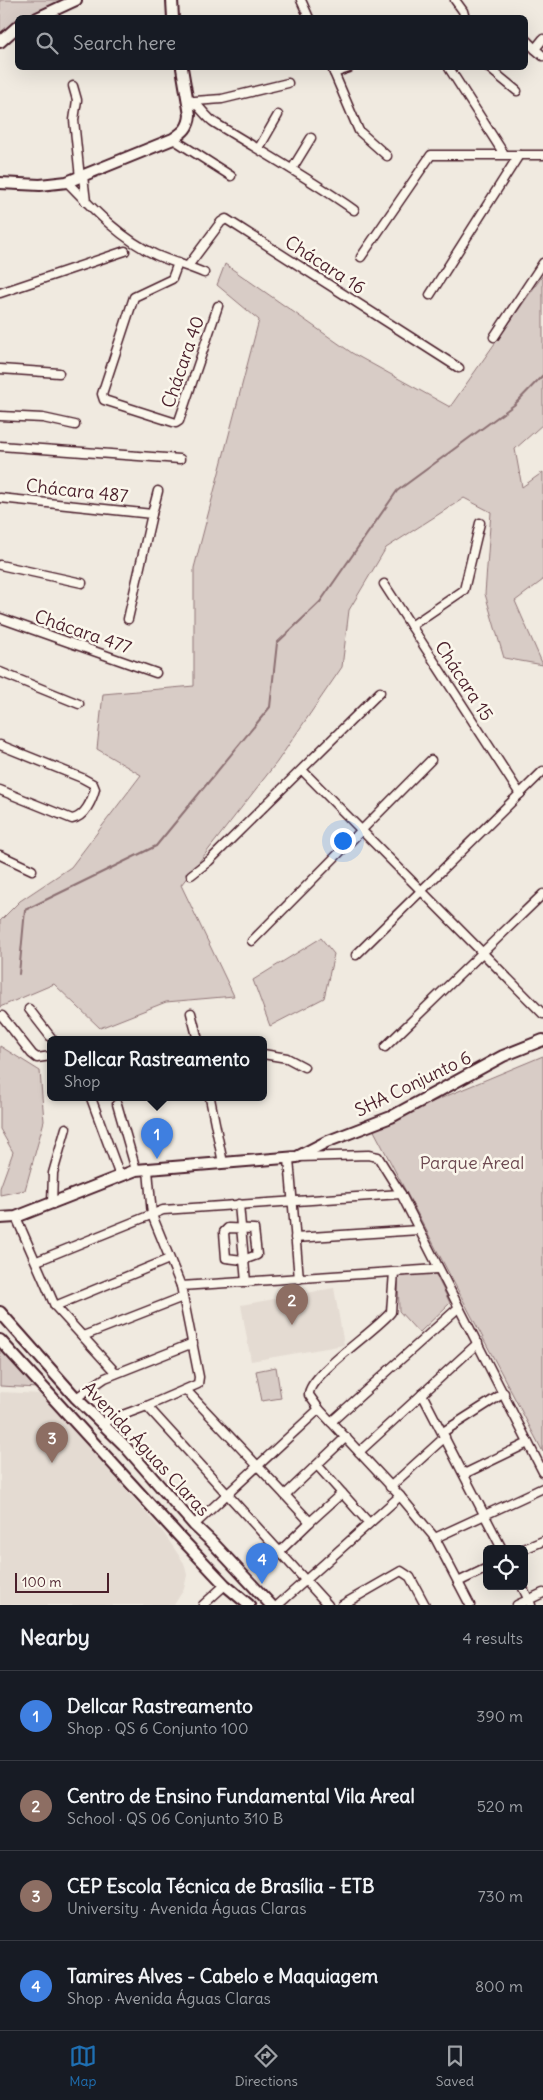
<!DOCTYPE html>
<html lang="en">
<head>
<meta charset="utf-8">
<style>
  :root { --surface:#171b24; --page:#20242c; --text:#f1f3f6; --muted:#9ea1a6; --line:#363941; --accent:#1f6fb2 }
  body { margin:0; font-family:Delius,sans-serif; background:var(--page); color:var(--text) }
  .controls { position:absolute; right:15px; bottom:15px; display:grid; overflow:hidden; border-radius:8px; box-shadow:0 5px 20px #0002 }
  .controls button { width:45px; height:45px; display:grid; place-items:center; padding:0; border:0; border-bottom:1px solid var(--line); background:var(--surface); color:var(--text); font:25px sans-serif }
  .scale { position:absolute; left:15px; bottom:12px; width:94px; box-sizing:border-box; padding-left:5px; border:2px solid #4a1f2b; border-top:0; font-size:14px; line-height:18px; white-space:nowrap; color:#4a1f2b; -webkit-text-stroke:4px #fbf7ec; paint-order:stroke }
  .you { position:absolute; left:342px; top:840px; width:18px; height:18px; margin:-12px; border:4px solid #fff; border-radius:50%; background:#1a73e8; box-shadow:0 0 0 8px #1a73e833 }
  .badge { display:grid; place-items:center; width:32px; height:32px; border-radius:50%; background:var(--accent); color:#fff; font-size:16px; font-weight:700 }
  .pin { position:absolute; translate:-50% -41px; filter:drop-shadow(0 1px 2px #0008) }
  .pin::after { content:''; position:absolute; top:26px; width:18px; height:15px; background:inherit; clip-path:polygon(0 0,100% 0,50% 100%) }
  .popup { position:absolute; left:47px; top:1036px; width:220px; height:65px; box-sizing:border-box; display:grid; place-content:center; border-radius:8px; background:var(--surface); filter:drop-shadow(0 1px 4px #0005); font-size:16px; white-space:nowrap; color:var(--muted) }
  .popup b { font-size:19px; color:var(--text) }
  .popup::after { content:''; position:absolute; left:50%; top:100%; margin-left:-10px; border:10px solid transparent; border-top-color:var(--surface) }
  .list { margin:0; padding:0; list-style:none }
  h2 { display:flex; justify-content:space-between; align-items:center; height:65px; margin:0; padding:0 20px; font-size:21px }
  h2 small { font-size:16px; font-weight:400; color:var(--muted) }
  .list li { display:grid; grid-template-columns:32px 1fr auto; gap:15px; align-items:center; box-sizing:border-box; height:90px; padding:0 20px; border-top:1px solid var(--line) }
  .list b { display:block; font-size:19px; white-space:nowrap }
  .list p { margin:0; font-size:16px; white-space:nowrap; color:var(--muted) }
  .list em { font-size:16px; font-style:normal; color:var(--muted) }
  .icon { flex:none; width:28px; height:28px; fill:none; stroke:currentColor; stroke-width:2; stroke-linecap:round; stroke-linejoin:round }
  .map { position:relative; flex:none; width:543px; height:1605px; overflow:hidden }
  .search { position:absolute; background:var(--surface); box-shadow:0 5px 20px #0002; left:15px; right:15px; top:15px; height:55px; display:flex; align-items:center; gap:12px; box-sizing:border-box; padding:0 18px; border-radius:8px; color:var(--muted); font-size:19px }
  .sheet { height:425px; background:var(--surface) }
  nav { display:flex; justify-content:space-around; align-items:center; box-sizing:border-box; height:70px; border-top:1px solid var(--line); background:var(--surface); font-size:14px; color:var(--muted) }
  nav a { display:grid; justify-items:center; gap:2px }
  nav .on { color:var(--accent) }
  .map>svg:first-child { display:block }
</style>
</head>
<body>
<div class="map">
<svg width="543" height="1605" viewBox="0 0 543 1605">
  <rect width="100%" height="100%" fill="#f0eae0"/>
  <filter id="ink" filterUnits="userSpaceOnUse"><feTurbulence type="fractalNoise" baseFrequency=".02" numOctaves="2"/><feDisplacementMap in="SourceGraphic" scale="10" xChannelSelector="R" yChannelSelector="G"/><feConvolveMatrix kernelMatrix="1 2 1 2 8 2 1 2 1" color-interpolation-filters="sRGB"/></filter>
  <g filter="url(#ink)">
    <g fill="#e4dbd2">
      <path d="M 334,1288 L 344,1345 L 251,1361 L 241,1305 Z"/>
      <path d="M 0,1392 L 43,1394 L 163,1532 L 184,1563 L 187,1575 L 184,1589 L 174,1605 L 0,1605 Z"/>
    </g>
    <g fill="#d8ccc6" stroke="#917678">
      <path d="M 0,0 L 82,0 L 37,17 L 18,18 L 17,25 L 0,32 Z"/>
      <path d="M 225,264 L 352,353 L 450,407 L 543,275 L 543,424 L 515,449 L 522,487 L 543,472 L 543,580 L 515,601 L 543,665 L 504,658 L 485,594 L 491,512 L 464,498 L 386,548 L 349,610 L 342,667 L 277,762 L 181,885 L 234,996 L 166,1002 L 100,1028 L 54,984 L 0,1007 L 0,921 L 20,901 L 71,867 L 141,775 L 97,749 L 103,694 L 194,686 L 194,568 L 259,320 L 217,285 Z"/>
      <path d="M 321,938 L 334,954 L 324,998 L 270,1026 L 253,980 Z"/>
      <path d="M 0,1046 L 40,1071 L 44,1121 L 25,1190 L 0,1195 L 0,1188 L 13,1152 L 0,1129 Z"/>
      <path d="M 543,1056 L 543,1452 L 372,1127 Z"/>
      <path d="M 433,1273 L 436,1275 L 450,1303 L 419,1333 L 399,1311 L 398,1278 L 401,1276 Z"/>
      <path d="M 0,1345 L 38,1388 L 0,1386 Z"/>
      <path d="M 276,1367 L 281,1398 L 262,1401 L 256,1371 Z"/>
    </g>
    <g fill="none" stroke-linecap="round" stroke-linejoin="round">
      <path stroke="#8c6f72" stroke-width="2" d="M 19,974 L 25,910 L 156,846 L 270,707 L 277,643 L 320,602 L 397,491 L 514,405 L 543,375"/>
      <defs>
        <g id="street">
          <path d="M 301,0 L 309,18"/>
          <path d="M 455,0 L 463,11 L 465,18"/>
          <path d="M 543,39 L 535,49 L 543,56"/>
          <path d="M 526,40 L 535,49"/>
          <path d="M 332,68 L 359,131 L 387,156"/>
          <path d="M 449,68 L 504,154"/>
          <path d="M 489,68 L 517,91"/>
          <path d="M 334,73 L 349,68"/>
          <path d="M 73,86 L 77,100 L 74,120 L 80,178"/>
          <path d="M 187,98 C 199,103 204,116 215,123 C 262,152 309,178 354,210"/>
          <path d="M 195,101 L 222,99 L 288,83"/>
          <path d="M 173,139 L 231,176"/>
          <path d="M 259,148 L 278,115"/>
          <path d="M 292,169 L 311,138"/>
          <path d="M 83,176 L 86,202"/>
          <path d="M 67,182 C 94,210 121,239 156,255 C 172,262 188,266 204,273"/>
          <path d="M 361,257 L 431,155 L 543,155"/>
          <path d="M 178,263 L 172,279 L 134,297 L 102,394 L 104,400 L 176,423 L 179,421 L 218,306"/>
          <path d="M 188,266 L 221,222 L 226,219 L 459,368"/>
          <path d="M 0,293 L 125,251"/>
          <path d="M 430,295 L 519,155"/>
          <path d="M 494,337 L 543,263"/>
          <path d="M 0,369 L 59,373"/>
          <path d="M 0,416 L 43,418 L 75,425"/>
          <path d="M 0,446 L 180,459"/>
          <path d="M 0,498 L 152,514 L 128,619"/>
          <path d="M 152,514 L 158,491"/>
          <path d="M 0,565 L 82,583"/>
          <path d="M 384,584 L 520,794"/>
          <path d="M 0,618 L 156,673"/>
          <path d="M 411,626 L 464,590 L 480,523"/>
          <path d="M 0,672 L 79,704"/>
          <path d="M 0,745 L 82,778 L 93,784 L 95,789 C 92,800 85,817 72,819 L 0,790"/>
          <path d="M 302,770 L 543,1014"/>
          <path d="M 0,855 L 32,870"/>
          <path d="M 191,875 L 209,861 L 380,692"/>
          <path d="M 252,941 L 431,760"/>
          <path d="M 356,955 L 543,771"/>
          <path d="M 29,1009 L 53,1040"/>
          <path d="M 191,1013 L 198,1040"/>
          <path d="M 2,1016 L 32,1054 L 37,1058 L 51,1056"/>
          <path d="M 385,1047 L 543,894"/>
          <path d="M 263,1054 L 287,1058 L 304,1067"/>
          <path d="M 91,1098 L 120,1176"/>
          <path d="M 210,1098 L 223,1163"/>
          <path d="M 117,1104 L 136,1170"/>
          <path d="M 299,1157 L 368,1155 L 378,1157 L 401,1194 L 543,1472"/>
          <path d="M 289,1159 L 299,1279"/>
          <path d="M 148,1170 L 152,1215 L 181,1286"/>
          <path d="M 52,1204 L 53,1173 L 66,1128"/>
          <path d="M 239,1204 L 246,1282"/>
          <path d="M 16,1217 L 55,1306 L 116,1373"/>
          <path d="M 228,1228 L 254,1229 L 257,1255 L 243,1260 L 226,1258 L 224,1232 Z"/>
          <path d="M 295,1238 L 419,1230"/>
          <path d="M 37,1261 L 163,1210 L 401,1194"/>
          <path d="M 55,1306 L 169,1259"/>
          <path d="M 83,1336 L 183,1297"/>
          <path d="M 186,1390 L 285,1495"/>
          <path d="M 422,1394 L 502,1549"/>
          <path d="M 76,1398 L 105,1378 L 193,1343"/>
          <path d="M 319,1409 L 400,1496 L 435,1538 L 470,1605"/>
          <path d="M 331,1422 L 458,1308"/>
          <path d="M 101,1423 L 147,1406"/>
          <path d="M 443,1432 L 504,1393"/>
          <path d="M 346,1437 L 285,1495 L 310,1522 L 342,1493 L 369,1523"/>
          <path d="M 359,1452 L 478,1343"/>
          <path d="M 317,1465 L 342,1493"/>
          <path d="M 464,1474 L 528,1443"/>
          <path d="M 390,1487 L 445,1437"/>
          <path d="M 194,1525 L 319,1409 L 309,1395 C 307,1376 377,1330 391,1312 L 394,1272"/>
          <path d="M 435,1538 L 543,1488"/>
          <path d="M 524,1549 L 543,1541"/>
          <path d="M 279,1552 L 310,1522"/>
          <path d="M 458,1582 L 487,1568"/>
          <path d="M 522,1586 L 531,1605"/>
          <path d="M 203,1605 L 225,1585"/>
          <path d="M 278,1605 L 400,1496"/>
          <path d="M 328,1605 L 147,1406 L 198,1384 L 199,1377 L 181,1286 L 438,1269"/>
          <path d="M 342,1605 L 401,1571 L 410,1577 L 425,1605"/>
          <path d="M 517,1605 L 543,1593"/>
        </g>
        <g id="secondary">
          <path d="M 172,0 L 173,18"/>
          <path d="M 37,18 L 76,0"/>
          <path d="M 0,42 L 18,26"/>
          <path d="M 0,183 L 40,185 L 67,182 L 173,139 C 183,132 189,128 190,115 L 182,68"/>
          <path d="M 0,1218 L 16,1217 L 136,1170 L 297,1157 L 326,1142 L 391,1117 L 503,1056 L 543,1040"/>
          <path d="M 0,1312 L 76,1398 L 123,1444 L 194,1525 L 212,1542 L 271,1605"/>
          <path d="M 0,1340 L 177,1534 L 225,1585 L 249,1605"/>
        </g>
      </defs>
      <use href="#street" stroke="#4a1f2b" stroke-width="11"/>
      <use href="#secondary" stroke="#4a1f2b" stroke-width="14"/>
      <use href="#street" stroke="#fbf7ec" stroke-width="8"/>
      <use href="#secondary" stroke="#fbf7ec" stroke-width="10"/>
    </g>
  </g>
  <g text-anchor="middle" stroke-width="5" stroke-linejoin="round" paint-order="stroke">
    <g font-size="18" fill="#4a1f2b" stroke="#fbf7ec">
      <text transform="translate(325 265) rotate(33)" y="6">Chácara 16</text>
      <text transform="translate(183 362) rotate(-71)" y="6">Chácara 40</text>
      <text transform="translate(77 491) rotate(6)" y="6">Chácara 487</text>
      <text transform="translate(83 632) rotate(19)" y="6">Chácara 477</text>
      <text transform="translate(464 681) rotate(57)" y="6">Chácara 15</text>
      <text transform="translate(413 1084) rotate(-26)" y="6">SHA Conjunto 6</text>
      <text transform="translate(146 1449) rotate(47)" y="6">Avenida Águas Claras</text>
    </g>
    <g font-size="18" fill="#6e4a52" stroke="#fbf7ec">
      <text x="472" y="1169">Parque Areal</text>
    </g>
  </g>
</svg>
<div class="controls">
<button><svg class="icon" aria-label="locate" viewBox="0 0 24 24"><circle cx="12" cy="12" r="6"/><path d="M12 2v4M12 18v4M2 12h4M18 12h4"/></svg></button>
</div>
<div class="scale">100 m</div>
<div class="you"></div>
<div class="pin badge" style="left:157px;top:1159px;background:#3f7fe0">1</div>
<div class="popup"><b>Dellcar Rastreamento</b>Shop</div>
<div class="pin badge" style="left:292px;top:1325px;background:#8d6e63">2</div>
<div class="pin badge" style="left:52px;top:1463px;background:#8d6e63">3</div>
<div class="pin badge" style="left:262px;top:1584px;background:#3f7fe0">4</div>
<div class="search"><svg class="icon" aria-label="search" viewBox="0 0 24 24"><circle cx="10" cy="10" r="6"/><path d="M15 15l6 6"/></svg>Search here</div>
</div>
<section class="sheet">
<h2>Nearby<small>4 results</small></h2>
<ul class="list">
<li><span class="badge" style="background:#3f7fe0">1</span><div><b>Dellcar Rastreamento</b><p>Shop · QS 6 Conjunto 100</p></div><em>390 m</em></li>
<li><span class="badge" style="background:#8d6e63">2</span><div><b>Centro de Ensino Fundamental Vila Areal</b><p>School · QS 06 Conjunto 310 B</p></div><em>520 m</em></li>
<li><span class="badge" style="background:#8d6e63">3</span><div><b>CEP Escola Técnica de Brasília - ETB</b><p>University · Avenida Águas Claras</p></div><em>730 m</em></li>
<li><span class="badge" style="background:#3f7fe0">4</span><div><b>Tamires Alves - Cabelo e Maquiagem</b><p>Shop · Avenida Águas Claras</p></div><em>800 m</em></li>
</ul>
</section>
<nav>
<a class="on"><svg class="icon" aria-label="map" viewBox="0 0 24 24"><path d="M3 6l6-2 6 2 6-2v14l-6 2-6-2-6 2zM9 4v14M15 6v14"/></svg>Map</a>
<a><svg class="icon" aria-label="directions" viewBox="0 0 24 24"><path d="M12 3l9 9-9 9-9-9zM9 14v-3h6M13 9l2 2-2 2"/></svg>Directions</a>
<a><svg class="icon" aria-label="saved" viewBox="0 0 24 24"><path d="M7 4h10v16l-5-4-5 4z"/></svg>Saved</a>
</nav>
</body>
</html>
